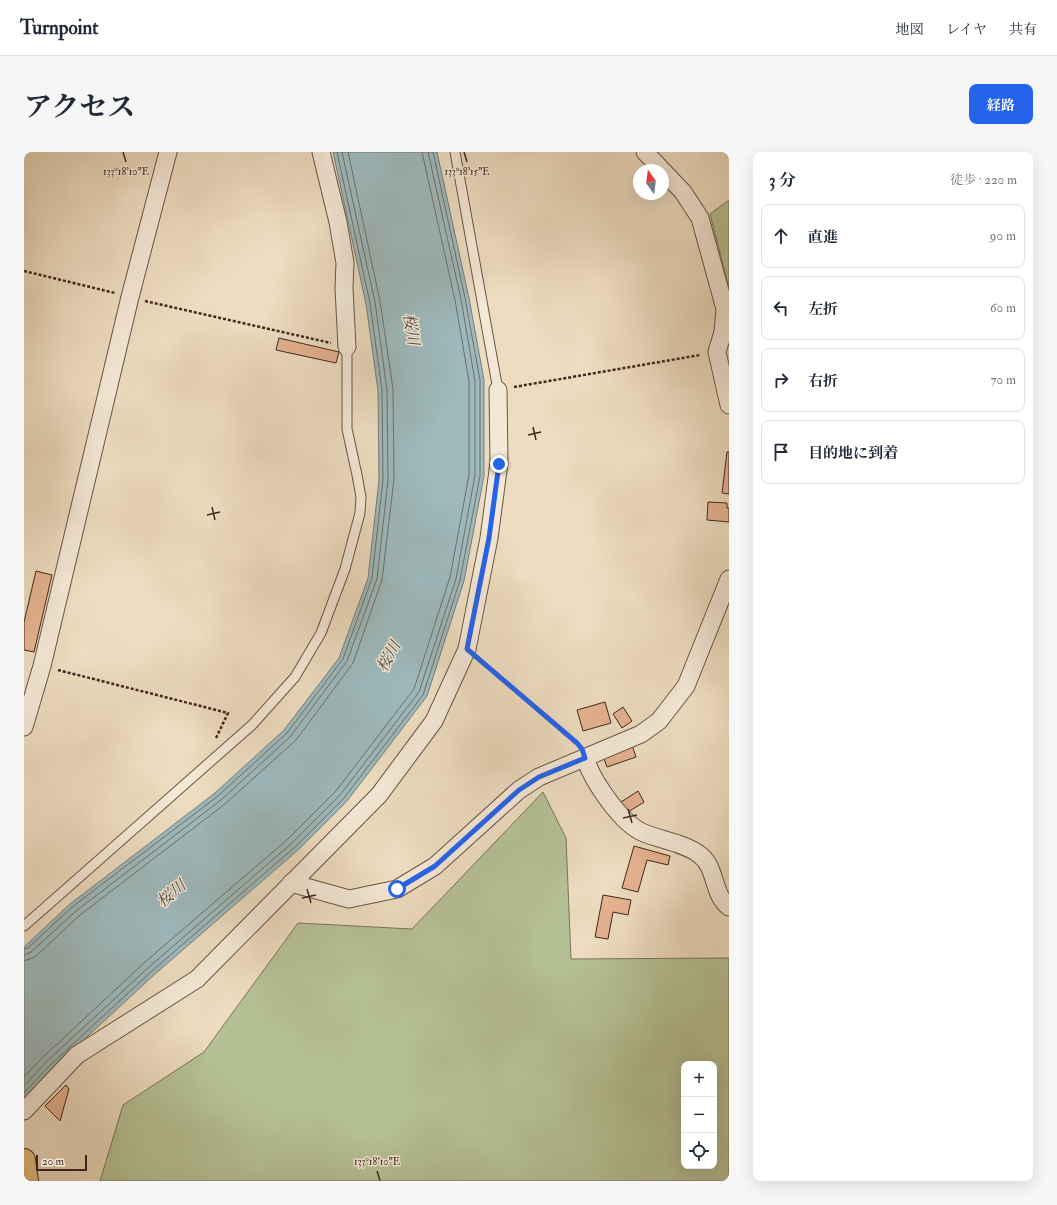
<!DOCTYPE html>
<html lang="ja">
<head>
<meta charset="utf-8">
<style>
  :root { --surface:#fff; --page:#f6f6f7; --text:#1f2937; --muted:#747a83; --line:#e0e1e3; --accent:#2563eb }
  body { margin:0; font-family:"IM FELL Double Pica","Noto Serif JP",serif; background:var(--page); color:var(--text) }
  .controls { position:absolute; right:12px; bottom:12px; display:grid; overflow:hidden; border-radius:8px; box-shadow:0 4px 16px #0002 }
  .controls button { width:36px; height:36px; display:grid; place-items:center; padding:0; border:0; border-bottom:1px solid var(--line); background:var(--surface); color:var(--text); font:20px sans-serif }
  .compass { position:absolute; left:609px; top:12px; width:36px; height:36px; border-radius:50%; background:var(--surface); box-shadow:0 4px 16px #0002; rotate:346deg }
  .scale { position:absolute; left:12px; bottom:10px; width:51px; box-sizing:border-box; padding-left:4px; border:2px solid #3f271e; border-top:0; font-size:11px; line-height:14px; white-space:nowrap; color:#3f271e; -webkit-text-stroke:3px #f3e8d6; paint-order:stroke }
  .stop { position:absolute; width:12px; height:12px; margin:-9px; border:3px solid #2563eb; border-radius:50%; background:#fff }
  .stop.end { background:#2563eb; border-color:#fff; box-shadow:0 1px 4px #0008 }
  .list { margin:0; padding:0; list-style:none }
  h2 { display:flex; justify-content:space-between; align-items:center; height:52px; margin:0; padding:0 16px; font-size:17px }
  h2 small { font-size:13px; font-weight:400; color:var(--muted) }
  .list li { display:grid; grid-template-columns:26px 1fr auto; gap:12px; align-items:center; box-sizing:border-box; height:64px; margin:0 8px 8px; padding:0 8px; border:1px solid var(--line); border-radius:8px }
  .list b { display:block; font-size:15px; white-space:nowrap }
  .list em { font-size:13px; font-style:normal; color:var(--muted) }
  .icon { flex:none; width:22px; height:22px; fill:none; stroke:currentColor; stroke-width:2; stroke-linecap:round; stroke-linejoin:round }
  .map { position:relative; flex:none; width:705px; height:1029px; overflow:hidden; border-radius:8px }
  header { display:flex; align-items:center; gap:24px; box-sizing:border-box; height:56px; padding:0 20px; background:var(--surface); border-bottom:1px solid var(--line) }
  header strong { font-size:19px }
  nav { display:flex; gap:22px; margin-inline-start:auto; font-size:14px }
  .intro { display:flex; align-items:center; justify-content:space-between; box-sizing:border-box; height:96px; padding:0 24px }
  h1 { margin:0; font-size:28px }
  .button { padding:10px 18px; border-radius:8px; background:var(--accent); color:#fff; font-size:14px; font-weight:700 }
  main { display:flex; gap:24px; padding:0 24px }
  aside { flex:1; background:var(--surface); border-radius:8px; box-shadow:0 4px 16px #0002 }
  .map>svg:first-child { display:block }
</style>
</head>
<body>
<header>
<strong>Turnpoint</strong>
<nav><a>地図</a><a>レイヤ</a><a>共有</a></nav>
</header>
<div class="intro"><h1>アクセス</h1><a class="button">経路</a></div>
<main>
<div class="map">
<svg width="705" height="1029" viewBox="0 0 705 1029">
  <rect width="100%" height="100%" fill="#eddcc0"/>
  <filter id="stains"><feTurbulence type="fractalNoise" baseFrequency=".005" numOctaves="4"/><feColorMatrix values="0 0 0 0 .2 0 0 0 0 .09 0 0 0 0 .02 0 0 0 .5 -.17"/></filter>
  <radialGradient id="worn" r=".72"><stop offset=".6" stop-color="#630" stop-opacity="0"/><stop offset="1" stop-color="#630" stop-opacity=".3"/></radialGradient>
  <g fill="#b5c195" stroke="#7a745a" fill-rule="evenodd">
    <path d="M 705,48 L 705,136 L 686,62 Z"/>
    <path d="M 519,640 L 542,686 L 547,807 L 705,806 L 705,1029 L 76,1029 L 99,953 L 180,900 L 274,771 L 388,777 ZM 660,912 L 690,912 L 690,1014 L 660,1014 Z"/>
  </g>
  <path fill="#9db9bc" stroke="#777f7d" d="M 309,0 L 413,0 L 445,146 L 460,228 L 460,324 L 440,429 L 403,544 L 323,649 L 274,698 L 131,822 L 27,918 L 0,947 L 0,795 L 46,752 L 191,641 L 260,578 L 315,506 L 344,426 L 355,328 L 354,239 L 342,152 Z"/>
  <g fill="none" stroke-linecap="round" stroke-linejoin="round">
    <g stroke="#6e706d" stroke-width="1">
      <path d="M 0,797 L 4,796 L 48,755 L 194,644 L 263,581 L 319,507 L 348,426 L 359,328 L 358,238 L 346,151 L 313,0"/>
      <path d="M 0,803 L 7,800 L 52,759 L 197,648 L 266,585 L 323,509 L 353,427 L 364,328 L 363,238 L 351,150 L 318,0"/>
      <path d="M 0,809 L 11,805 L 56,763 L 201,652 L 272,588 L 329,511 L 358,428 L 370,327 L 369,237 L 356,149 L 324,0"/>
      <path d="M 0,925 L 17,907 L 121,810 L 264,687 L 312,639 L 390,537 L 426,425 L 445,323 L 445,229 L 431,148 L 398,0"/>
      <path d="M 0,934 L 21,911 L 125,815 L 268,691 L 316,643 L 395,540 L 432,427 L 451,323 L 451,229 L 437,147 L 404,0"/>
      <path d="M 0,941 L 24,915 L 128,819 L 271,695 L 320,646 L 399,543 L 436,428 L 456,324 L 456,228 L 441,146 L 409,0"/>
    </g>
  </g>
  <g fill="#e5b28f" stroke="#3f271e">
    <path d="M 255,186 L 315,200 L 312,211 L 252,198 Z"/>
    <path d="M 703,300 L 705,300 L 705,342 L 698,341 Z"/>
    <path d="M 684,350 L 703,351 L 703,356 L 705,356 L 705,370 L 683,368 Z"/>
    <path d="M 12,419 L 28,423 L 10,500 L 0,498 L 0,470 Z"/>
    <path d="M 581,550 L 587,571 L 559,579 L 553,558 Z"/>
    <path d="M 599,555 L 608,569 L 598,576 L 589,562 Z"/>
    <path d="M 608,593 L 612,605 L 583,615 L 579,604 Z"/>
    <path d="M 614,639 L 620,650 L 604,660 L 597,650 Z"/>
    <path d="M 610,694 L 646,704 L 644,713 L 623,708 L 614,740 L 598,736 Z"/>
    <path d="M 579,743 L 607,748 L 604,763 L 589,760 L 584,787 L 571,785 Z"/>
    <path d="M 42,933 L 45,937 L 36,969 L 21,954 Z"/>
  </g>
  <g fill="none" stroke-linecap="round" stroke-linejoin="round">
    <defs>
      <g id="lane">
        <path d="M 431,0 L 474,238"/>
        <path d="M 0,774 L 228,573 L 271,525 L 297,481 L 321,417 L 336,361 L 337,345 L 333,323 L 323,277 L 323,195"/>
      </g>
      <g id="street">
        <path d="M 297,0 L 314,70 L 321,111 L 320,136 L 323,195"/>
        <path d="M 621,0 L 638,18"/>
        <path d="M 639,19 L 659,40 L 676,66 L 701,157 L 699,180 L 693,200 L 705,253"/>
        <path d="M 0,575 L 18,514 L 106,145 L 144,0"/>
        <path d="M 561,606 C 568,628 597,672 620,681 C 637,688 661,691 676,703 C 693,716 688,742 705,755"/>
        <path d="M 267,731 L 325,747 L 373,737 L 411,714 L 495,638 L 515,625 L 617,582 L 635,569 L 662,534 L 705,427"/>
        <path d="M 0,959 L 53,903 L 173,827 L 355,643 L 410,569 L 443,497 L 465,386 L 475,311 L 474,238"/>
      </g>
      <path id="primary" d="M 0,1008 L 3,1029"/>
    </defs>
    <use href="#lane" stroke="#6a5446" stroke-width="11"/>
    <use href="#street" stroke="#6a5446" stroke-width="19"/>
    <use href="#primary" stroke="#3f271e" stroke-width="24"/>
    <g stroke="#3f271e" stroke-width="2.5" stroke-dasharray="3 2" stroke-linecap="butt">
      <path d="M 0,119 L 91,141"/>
      <path d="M 121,149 L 307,191"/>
      <path d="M 490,235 L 676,203"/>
      <path d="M 457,509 L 553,591"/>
      <path d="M 34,518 L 204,561 L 192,586"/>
    </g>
    <use href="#lane" stroke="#f3e8d6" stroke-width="9"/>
    <use href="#street" stroke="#f3e8d6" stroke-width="17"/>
    <use href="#primary" stroke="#e6be80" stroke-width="22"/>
  </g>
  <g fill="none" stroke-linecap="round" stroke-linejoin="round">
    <path stroke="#2563eb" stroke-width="5" d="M 373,737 L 411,714 L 495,638 L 515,625 L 561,606 L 558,597 L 553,591 L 443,497 L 465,386 L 475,312"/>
  </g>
  <path fill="none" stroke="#3f271e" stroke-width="1.5" d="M 99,0 L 102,10M 440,0 L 443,10M 509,275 L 512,288M 504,283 L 517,280M 188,355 L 191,368M 183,363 L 196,360M 604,657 L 608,671M 599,666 L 613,663M 283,737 L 287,751M 278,746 L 292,743M 353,1019 L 356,1029"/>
  <g text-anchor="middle" stroke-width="3" stroke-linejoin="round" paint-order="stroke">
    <g font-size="16" font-style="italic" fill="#564c46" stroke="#f3e8d6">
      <text transform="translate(388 177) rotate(81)" y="6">桜川</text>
      <text transform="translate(364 504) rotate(-61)" y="6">桜川</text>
      <text transform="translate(147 741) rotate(-40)" y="6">桜川</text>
    </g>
  </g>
  <g font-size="10" text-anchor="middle" fill="#3f271e" stroke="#f3e8d6" stroke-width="3" stroke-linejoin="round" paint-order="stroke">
    <text x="102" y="23">133°18'10"E</text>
    <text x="443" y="23">133°18'15"E</text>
    <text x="353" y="1013">133°18'10"E</text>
  </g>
  <rect width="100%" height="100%" filter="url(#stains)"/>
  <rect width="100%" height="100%" fill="url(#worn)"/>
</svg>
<div class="controls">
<button>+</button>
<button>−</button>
<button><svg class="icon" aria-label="locate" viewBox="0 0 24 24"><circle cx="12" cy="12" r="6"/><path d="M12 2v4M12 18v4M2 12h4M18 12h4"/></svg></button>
</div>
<svg class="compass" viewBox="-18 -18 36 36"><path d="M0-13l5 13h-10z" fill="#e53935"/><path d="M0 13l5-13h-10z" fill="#747a83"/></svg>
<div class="scale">20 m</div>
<div class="stop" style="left:373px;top:737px"></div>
<div class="stop end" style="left:475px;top:312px"></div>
</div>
<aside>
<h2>3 分<small>徒歩 · 220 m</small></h2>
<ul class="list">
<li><svg class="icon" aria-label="ahead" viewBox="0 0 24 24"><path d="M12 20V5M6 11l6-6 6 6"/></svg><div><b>直進</b></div><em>90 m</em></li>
<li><svg class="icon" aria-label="left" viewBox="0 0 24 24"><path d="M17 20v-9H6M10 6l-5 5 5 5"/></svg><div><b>左折</b></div><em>60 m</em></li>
<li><svg class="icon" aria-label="right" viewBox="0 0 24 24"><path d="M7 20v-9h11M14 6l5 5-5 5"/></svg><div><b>右折</b></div><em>70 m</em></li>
<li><svg class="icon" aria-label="arrive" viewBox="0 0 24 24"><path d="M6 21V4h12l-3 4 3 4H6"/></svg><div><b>目的地に到着</b></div></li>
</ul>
</aside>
</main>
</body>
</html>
